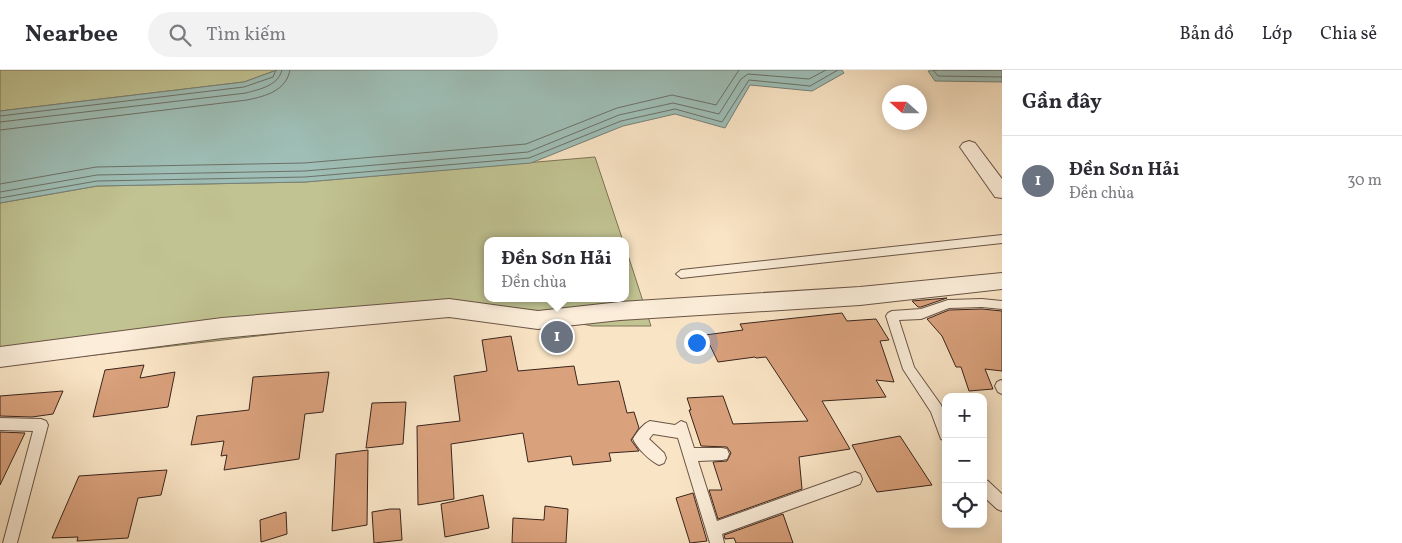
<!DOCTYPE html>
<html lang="vi">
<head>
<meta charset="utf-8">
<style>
  :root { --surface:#fff; --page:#f2f2f3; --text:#2b2b33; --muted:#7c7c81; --line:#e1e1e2; --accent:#7c3aed }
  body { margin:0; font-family:Vollkorn,serif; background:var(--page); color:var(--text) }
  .controls { position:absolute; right:15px; bottom:15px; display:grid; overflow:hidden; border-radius:10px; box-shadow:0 2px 12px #0003 }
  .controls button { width:45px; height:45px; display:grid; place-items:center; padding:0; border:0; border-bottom:1px solid var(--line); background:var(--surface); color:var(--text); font:25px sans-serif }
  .compass { position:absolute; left:882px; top:15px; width:45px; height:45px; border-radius:50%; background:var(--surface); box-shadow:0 2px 12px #0003; rotate:291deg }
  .you { position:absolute; left:696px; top:272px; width:18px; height:18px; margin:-12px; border:4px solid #fff; border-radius:50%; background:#1a73e8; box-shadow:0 0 0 8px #1a73e833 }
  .badge { display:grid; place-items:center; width:32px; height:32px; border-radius:50%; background:var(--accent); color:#fff; font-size:16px; font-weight:700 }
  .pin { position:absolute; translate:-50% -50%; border:2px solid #fff; box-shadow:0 1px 5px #0006 }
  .popup { position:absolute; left:484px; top:167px; width:145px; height:65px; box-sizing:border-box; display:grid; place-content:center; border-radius:10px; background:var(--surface); filter:drop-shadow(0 1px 4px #0005); font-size:16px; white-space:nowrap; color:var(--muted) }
  .popup b { font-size:19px; color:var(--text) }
  .popup::after { content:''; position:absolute; left:50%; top:100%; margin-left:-10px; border:10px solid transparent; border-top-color:var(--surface) }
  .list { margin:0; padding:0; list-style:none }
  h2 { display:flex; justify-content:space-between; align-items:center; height:65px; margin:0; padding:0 20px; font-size:21px }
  h2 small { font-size:16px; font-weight:400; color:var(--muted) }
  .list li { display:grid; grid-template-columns:32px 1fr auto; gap:15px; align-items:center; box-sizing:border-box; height:90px; padding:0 20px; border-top:1px solid var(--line) }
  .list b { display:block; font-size:19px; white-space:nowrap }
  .list p { margin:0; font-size:16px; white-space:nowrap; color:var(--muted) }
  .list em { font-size:16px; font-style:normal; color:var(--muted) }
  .icon { flex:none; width:28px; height:28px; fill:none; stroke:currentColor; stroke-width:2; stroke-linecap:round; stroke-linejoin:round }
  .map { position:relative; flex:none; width:1002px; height:473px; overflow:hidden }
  header { display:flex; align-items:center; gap:30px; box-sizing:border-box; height:70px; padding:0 25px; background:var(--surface); border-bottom:1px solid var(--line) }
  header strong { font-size:24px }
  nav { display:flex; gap:28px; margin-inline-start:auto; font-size:18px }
  .search { width:350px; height:45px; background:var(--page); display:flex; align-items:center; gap:12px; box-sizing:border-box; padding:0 18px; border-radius:28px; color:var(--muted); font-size:19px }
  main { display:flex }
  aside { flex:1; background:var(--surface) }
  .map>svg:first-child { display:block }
</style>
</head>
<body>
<header>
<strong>Nearbee</strong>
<div class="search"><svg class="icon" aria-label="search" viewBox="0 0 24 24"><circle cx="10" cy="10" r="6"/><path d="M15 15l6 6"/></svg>Tìm kiếm</div>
<nav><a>Bản đồ</a><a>Lớp</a><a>Chia sẻ</a></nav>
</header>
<main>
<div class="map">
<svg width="1002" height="473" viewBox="0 0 1002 473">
  <rect width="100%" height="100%" fill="#f9e4c5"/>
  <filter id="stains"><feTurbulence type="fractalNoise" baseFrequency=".004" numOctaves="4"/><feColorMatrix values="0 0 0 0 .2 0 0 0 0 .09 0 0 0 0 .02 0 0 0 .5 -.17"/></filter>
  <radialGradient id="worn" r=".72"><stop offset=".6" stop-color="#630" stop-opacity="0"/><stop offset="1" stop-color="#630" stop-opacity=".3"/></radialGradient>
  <g fill="#c1c392" stroke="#7e7456">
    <path d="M 0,0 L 277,0 L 244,12 L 0,41 Z"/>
    <path d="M 595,87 L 623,171 L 488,171 L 488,228 L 626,228 L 626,179 L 651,256 L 592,256 L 543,246 L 472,241 L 0,296 L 0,133 L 97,116 L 305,112 Z"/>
  </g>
  <g fill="#9ebeb6" stroke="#768078">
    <path d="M 277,0 L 842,0 L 844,3 L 812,21 L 750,15 L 725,58 L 675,44 L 623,56 L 531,93 L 305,112 L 97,116 L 0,133 L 0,41 L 244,12 Z"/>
    <path d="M 942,0 L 1002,0 L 1002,12 L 935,11 L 928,1 Z"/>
  </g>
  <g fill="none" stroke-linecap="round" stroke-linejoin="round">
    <g stroke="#6c7168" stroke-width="1">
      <path d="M 933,0 L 938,6 L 1002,7"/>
      <path d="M 941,0 L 1002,0"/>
      <path d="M 0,46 L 244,17 L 273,7 L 276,0"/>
      <path d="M 0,52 L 246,23 C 260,19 278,16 282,0"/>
      <path d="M 0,60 L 247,30 C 266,26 286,21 290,0"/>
      <path d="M 0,114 L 96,97 L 304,93 L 526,74 L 617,38 L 672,25 L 716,35 L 739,0"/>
      <path d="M 0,122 L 97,105 L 305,101 L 528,82 L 619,45 L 673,33 L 719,44 L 741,9 L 748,4 L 809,9 L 826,0"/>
      <path d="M 0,128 L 97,111 L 305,107 L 529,88 L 621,51 L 675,39 L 722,52 L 749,10 L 810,16 L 838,0"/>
    </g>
  </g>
  <g fill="#d9a17c" stroke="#3a241b">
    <path d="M 947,228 L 921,237 L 918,237 L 912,231 Z"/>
    <path d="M 982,239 L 1002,241 L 1002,301 L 985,299 L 993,319 L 969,321 L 961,297 L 956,297 L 942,266 L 927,249 L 949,240 Z"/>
    <path d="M 842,243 L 847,251 L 876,249 L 889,270 L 880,271 L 894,312 L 876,310 L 886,327 L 822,331 L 850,379 L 799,387 L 802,419 L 718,449 L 709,420 L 722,420 L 713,392 L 727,391 L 731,383 L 727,377 L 701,376 L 689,340 L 691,340 L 687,328 L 723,326 L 733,354 L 808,351 L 766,287 L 756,288 L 755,287 L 718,292 L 705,265 L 743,260 L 740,254 Z"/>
    <path d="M 511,266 L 518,301 L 574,296 L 578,315 L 619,311 L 627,343 L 634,342 L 639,358 L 631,370 L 639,381 L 609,383 L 611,391 L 573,395 L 571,386 L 528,392 L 523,363 L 451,374 L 454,429 L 418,435 L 417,356 L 460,351 L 454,306 L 487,301 L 482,270 Z"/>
    <path d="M 144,295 L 140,308 L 175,302 L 168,337 L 93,347 L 105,300 Z"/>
    <path d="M 329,302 L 323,342 L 305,344 L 299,389 L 224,400 L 227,385 L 221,386 L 224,371 L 191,375 L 197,346 L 249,340 L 253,307 Z"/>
    <path d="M 63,321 L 53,344 L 32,347 L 0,346 L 0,326 Z"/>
    <path d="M 406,332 L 403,374 L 366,378 L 372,333 Z"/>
    <path d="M 0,362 L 25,363 L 0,415 Z"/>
    <path d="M 900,366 L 932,415 L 877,422 L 852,375 Z"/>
    <path d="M 368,380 L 367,455 L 332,461 L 336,384 Z"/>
    <path d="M 167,400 L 161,425 L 138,428 L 128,468 L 77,471 L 78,467 L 52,468 L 79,406 Z"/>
    <path d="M 693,423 L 707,471 L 690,473 L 676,428 Z"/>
    <path d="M 483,425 L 489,458 L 445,467 L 441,434 Z"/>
    <path d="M 545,436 L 568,439 L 566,473 L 512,473 L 513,448 L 544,450 Z"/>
    <path d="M 390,439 L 400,439 L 402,470 L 374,473 L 372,442 Z"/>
    <path d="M 286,442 L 287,464 L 261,472 L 260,450 Z"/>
    <path d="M 783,444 L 793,473 L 736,473 L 734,468 L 725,469 L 724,465 Z"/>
  </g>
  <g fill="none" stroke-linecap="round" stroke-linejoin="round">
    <defs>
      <g id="lane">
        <path d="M 1002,165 L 1002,173 L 681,208 L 676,204 L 681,200 Z"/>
        <path d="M 982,229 L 1002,231 L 1002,239 L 982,237 L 949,238 L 921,249 L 899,250 L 914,297 L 941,335 L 946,348 L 946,371 L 941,369 L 931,342 L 903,299 L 886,246 L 888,243 L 892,241 L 921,239 L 948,230 Z"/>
        <path d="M 1001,310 L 1002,311 L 1002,324 L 998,322 L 995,316 L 997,312 Z"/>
        <path d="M 0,348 L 41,349 L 46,351 L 48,355 L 17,473 L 3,473 L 33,361 L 0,360 Z"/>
        <path d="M 650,351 L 675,355 L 681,351 L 686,353 L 694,378 L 722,378 L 727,379 L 729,384 L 727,389 L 722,390 L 698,391 L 717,451 L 855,402 L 860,404 L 862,409 L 860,414 L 855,416 L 722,464 L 724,473 L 710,473 L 678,368 L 653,364 L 649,369 L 664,383 L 666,388 L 664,393 L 659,395 C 650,391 637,378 633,369 C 637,362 643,354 650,351 Z"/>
        <path d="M 983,409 L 988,411 L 1002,424 L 1002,441 L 997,439 L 983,426 Z"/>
      </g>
      <g id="street">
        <path d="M 969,71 L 975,73 L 1002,109 L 1002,128 L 995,127 L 960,77 L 963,73 Z"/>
        <path d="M 1002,203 L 1002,219 L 860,235 L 620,250 L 538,259 L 449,247 L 222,268 L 0,297 L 0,277 L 222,248 L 449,229 L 538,241 L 620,232 L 860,217 Z"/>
      </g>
    </defs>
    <use href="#lane" stroke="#6a5446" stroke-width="2"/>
    <use href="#street" stroke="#6a5446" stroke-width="2"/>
    <use href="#lane" fill="#fbedd9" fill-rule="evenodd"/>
    <use href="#street" fill="#fbedd9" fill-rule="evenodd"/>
  </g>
  <rect width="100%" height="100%" filter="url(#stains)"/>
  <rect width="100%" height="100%" fill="url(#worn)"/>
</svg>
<div class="controls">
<button>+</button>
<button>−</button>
<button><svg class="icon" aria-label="locate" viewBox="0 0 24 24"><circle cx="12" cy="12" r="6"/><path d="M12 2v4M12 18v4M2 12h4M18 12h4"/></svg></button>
</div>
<svg class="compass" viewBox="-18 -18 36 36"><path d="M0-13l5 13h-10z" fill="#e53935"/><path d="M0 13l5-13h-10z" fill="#7c7c81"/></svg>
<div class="you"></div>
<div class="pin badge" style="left:557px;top:267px;background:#6b7280">1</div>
<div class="popup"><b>Đền Sơn Hải</b>Đền chùa</div>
</div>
<aside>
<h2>Gần đây<small></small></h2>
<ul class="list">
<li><span class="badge" style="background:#6b7280">1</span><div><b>Đền Sơn Hải</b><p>Đền chùa</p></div><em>30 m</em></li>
</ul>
</aside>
</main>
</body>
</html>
